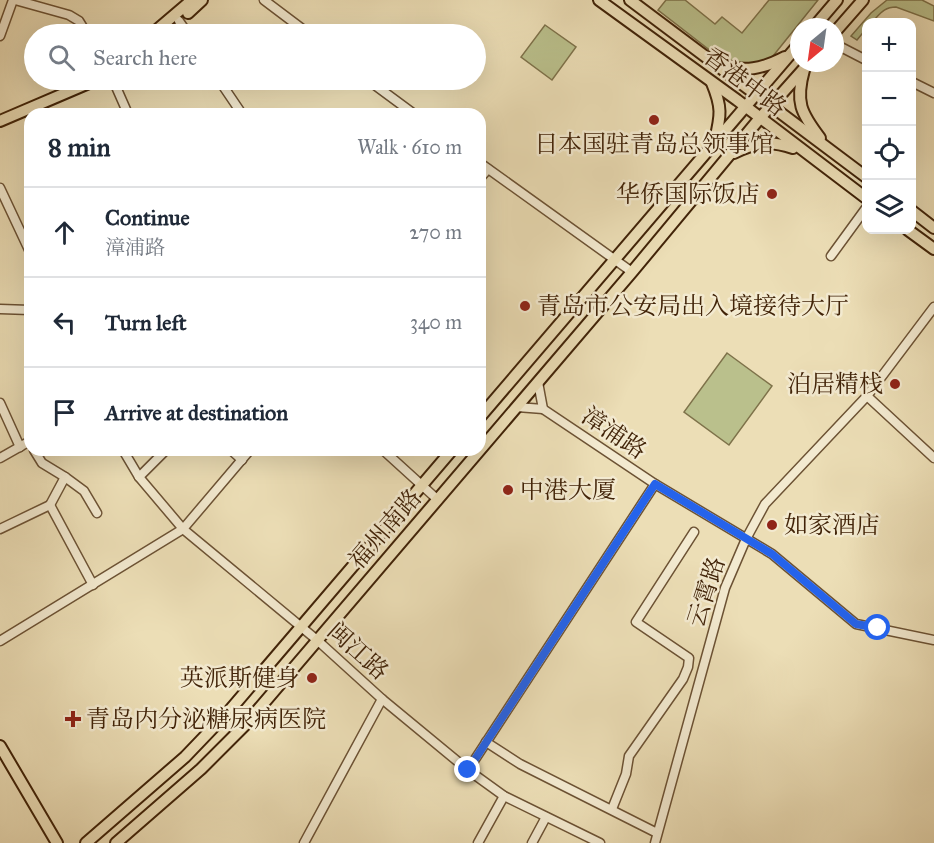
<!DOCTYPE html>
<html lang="en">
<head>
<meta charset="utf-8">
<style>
  :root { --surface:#fff; --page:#f6f6f7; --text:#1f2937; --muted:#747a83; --line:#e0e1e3 }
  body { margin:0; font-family:"IM FELL Great Primer","Noto Serif SC",serif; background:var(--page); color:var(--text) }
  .controls { position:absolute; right:18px; top:18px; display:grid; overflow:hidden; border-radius:12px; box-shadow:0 6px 24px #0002 }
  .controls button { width:54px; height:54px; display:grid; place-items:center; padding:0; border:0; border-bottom:2px solid var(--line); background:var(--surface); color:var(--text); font:30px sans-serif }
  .compass { position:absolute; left:790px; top:18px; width:54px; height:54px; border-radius:50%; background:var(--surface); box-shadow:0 6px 24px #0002; rotate:209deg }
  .stop { position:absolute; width:18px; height:18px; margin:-14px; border:4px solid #2563eb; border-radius:50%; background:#fff }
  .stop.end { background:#2563eb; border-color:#fff; box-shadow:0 2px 6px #0008 }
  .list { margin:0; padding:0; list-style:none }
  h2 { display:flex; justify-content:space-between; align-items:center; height:78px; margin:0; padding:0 24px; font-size:26px }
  h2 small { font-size:20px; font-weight:400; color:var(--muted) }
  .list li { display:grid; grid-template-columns:39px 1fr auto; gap:18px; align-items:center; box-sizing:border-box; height:90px; padding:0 24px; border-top:2px solid var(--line) }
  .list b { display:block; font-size:22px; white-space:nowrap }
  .list p { margin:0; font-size:20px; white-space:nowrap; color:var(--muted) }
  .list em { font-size:20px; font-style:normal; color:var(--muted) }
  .icon { flex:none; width:33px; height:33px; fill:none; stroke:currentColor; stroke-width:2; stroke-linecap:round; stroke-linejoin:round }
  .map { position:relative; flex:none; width:934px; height:843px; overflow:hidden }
  .search { position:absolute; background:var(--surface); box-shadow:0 6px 24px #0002; left:24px; top:24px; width:462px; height:66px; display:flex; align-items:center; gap:15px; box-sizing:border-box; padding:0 21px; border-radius:33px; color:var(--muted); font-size:22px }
  .panel { position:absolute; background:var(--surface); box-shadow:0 6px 24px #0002; left:24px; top:108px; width:462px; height:348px; border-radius:18px }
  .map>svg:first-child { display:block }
</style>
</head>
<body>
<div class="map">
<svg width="934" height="843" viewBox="0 0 934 843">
  <rect width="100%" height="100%" fill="#ecdeb6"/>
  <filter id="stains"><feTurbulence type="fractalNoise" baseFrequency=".00333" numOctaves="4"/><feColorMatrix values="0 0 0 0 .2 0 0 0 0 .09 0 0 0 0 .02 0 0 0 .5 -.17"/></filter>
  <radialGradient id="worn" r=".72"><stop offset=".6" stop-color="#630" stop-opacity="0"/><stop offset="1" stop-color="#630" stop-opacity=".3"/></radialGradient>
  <g fill="#bac08c" stroke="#7e724a" stroke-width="1.5">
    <path d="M 666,0 L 685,0 L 715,24 L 722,17 L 742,33 L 769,0 L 818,0 L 769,61 L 752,65 L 725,62 L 658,10 Z"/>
    <path d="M 887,0 L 922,0 L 934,6 L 934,21 L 896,7 C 884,7 880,14 872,22 L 866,22 L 866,29 L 857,40 L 851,36 L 871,13 Z"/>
    <path d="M 545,25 L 576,47 L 552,80 L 521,57 Z"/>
    <path d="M 727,353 L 772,386 L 729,445 L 684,412 Z"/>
  </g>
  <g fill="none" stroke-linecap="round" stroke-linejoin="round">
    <defs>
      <g id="minor">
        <path d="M 15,0 L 69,15 L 79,21 L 87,34"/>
        <path d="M 264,0 L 309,34"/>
        <path d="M 179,21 L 188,34"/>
        <path d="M 0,36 L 13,0"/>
        <path d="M 835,44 L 866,60"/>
        <path d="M 113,80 L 128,114"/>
        <path d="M 219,80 L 242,114"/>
        <path d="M 368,80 L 414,114"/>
        <path d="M 912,82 L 934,93"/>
        <path d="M 480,163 L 632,272"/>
        <path d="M 480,178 L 488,169"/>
        <path d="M 0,188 L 30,252"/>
        <path d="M 831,256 L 866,208"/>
        <path d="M 0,309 L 30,310"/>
        <path d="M 538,382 L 543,409 L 655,484 L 772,554 L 856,624 L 934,640"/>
        <path d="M 867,396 L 934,458"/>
        <path d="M 0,403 L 20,447"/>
        <path d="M 517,407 L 543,409"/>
        <path d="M 34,450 L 42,463 L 65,477"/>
        <path d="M 123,450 L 139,477 L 183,529 L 317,640 L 382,699 L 468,770 L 504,796 L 600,843"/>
        <path d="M 231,450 L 242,460"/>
        <path d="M 383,450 L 438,500"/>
        <path d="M 0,458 L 30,441"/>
        <path d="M 139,477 L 166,450"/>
        <path d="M 50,505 L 65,477 L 84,491 L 97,513"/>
        <path d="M 0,529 L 50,505 L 93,585"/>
        <path d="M 0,641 L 183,529 L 250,450"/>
        <path d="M 486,742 L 520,764 L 657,833"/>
        <path d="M 468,770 L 655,484"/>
        <path d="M 612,809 L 626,774 L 629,756 L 683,679 L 688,667 L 689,658 L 636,622 L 694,532"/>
        <path d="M 304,843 L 382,699"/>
        <path d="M 478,843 L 504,796"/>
        <path d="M 532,843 L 546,817"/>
        <path d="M 655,843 L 725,588 L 746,539 L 765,504 L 867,396 L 934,307"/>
      </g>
      <g id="major">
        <path d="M 599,0 L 737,100 L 866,198"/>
        <path d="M 630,0 L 866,177"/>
        <path d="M 188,13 L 202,0"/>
        <path d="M 814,27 L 837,0"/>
        <path d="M 835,32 L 863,0"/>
        <path d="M 152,34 L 192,0"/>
        <path d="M 720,63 C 743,74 764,68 785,57"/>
        <path d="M 804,70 C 795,102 801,113 820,138"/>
        <path d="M 712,83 C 722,107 721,115 715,140"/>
        <path d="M 0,121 L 96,80"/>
        <path d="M 734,153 C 757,142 769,140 793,148"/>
        <path d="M 912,211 L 934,228"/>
        <path d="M 908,230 L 934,249"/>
        <path d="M 480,417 L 799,44"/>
        <path d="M 0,746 L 57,843"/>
        <path d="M 86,843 L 185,757 L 230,710 L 452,450"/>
        <path d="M 116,843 L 201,769 L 245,725 L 632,272 L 760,118 L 809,63"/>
      </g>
    </defs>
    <use href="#minor" stroke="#6c5234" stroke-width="11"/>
    <use href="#major" stroke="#412308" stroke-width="14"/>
    <use href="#minor" stroke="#f3ead0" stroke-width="8"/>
    <use href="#major" stroke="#ecdeb6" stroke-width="10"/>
  </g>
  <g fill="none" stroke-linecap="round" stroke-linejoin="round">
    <path stroke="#2563eb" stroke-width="8" d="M 468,770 L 655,484 L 772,554 L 856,624 L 878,628"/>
  </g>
  <g fill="#8f2418" stroke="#f3ead0" stroke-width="2">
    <circle cx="654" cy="120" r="6"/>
    <circle cx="772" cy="194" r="6"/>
    <circle cx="525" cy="306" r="6"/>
    <circle cx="895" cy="384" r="6"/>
    <circle cx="508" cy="490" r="6"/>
    <circle cx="772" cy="525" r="6"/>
    <circle cx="312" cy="678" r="6"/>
    <path d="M70 710h6v6h6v6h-6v6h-6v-6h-6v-6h6z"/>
  </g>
  <g text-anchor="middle" stroke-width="5" stroke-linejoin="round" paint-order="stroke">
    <g font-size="24" fill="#412308" stroke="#f3ead0">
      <text transform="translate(745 82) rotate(37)" y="8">香港中路</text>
      <text transform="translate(614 433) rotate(34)" y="8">漳浦路</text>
      <text transform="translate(385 529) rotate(-49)" y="8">福州南路</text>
      <text transform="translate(706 592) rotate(-72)" y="8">云霄路</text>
      <text transform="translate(358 651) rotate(42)" y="8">闽江路</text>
    </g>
    <g font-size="24" fill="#412308" stroke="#f3ead0" text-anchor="start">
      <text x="654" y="152" text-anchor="middle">日本国驻青岛总领事馆</text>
      <text x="760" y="202" text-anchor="end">华侨国际饭店</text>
      <text x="537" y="314">青岛市公安局出入境接待大厅</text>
      <text x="883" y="392" text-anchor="end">泊居精栈</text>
      <text x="520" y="498">中港大厦</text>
      <text x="784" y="533">如家酒店</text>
      <text x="300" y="686" text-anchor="end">英派斯健身</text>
      <text x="86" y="727">青岛内分泌糖尿病医院</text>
    </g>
  </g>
  <rect width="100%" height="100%" filter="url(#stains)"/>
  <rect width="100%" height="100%" fill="url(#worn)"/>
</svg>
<div class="controls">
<button>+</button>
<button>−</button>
<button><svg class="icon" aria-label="locate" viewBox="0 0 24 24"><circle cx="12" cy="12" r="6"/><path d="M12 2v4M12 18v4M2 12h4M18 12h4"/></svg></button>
<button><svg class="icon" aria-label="layers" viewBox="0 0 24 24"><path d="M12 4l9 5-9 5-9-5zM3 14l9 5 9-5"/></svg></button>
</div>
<svg class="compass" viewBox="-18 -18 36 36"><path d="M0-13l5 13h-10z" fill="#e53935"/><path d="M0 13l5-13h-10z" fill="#747a83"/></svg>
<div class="stop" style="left:878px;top:628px"></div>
<div class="stop end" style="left:468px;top:770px"></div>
<div class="search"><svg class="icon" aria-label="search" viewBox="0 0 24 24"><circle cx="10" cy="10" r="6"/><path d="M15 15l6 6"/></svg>Search here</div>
<section class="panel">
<h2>8 min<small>Walk · 610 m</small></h2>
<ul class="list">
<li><svg class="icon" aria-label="ahead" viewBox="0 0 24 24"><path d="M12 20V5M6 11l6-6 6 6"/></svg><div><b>Continue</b><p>漳浦路</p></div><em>270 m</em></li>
<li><svg class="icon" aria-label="left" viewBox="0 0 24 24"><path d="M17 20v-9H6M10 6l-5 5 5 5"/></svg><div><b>Turn left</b></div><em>340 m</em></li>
<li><svg class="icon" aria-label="arrive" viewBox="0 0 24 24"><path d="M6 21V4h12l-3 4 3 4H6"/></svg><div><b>Arrive at destination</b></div></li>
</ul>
</section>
</div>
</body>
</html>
